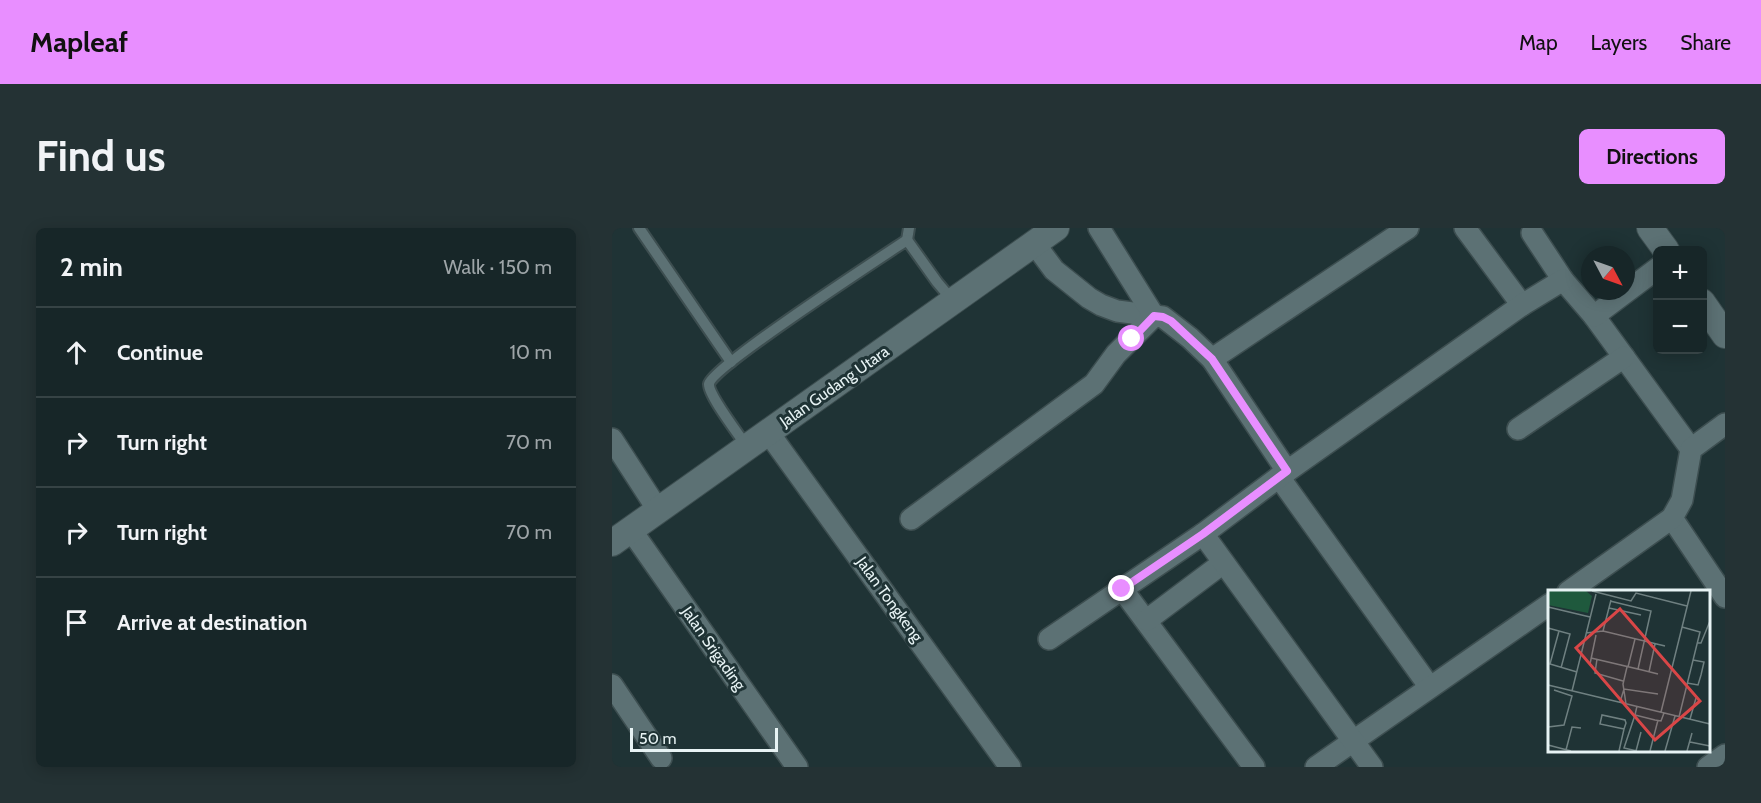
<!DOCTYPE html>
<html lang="en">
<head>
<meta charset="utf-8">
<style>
  :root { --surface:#172628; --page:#243234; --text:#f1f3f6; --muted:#9ea5a8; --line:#364345; --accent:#e88eff }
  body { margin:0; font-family:Cabin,sans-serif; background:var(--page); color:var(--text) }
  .controls { position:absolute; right:18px; top:18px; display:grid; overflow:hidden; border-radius:9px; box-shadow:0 3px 15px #0003 }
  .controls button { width:54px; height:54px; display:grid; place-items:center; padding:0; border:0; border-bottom:2px solid var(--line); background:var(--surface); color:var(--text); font:30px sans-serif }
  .compass { position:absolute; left:969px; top:18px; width:54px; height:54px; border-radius:50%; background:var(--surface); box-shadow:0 3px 15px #0003; rotate:131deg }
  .scale { position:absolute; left:18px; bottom:15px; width:148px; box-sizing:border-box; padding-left:6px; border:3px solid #e7f3f4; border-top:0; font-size:16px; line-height:21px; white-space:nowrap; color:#e7f3f4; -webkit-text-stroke:4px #1f3335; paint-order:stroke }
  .stop { position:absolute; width:18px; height:18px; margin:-14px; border:4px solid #e88eff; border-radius:50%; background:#fff }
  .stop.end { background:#e88eff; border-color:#fff; box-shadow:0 2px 6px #0008 }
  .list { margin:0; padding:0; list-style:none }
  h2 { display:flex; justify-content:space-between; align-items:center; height:78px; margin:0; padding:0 24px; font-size:26px }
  h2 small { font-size:20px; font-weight:400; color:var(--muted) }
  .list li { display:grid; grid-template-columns:39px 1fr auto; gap:18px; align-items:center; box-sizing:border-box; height:90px; padding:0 24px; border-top:2px solid var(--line) }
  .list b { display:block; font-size:22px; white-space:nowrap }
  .list em { font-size:20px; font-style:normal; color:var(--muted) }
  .icon { flex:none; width:33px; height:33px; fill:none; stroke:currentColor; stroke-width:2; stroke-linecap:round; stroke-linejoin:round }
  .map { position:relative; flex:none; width:1113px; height:539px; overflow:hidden; border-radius:9px }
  header { display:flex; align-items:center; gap:36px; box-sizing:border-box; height:84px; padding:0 30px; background:var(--accent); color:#111 }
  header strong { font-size:28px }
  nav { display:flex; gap:33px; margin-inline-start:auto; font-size:21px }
  .intro { display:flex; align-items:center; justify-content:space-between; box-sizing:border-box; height:144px; padding:0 36px }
  h1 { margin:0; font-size:42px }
  .button { padding:15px 27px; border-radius:9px; background:var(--accent); color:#111; font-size:21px; font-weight:700 }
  main { display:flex; gap:36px; padding:0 36px }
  aside { flex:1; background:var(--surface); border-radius:9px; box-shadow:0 3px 15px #0003 }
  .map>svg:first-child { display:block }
</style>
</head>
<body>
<header>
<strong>Mapleaf</strong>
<nav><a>Map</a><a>Layers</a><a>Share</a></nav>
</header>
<div class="intro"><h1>Find us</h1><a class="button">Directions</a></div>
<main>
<aside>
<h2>2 min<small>Walk · 150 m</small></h2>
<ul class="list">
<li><svg class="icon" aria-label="ahead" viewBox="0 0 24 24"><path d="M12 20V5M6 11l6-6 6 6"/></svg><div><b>Continue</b></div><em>10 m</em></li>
<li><svg class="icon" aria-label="right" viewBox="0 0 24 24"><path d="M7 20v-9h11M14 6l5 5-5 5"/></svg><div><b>Turn right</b></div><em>70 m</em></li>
<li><svg class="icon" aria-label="right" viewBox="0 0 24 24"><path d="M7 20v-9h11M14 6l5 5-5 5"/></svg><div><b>Turn right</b></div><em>70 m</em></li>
<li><svg class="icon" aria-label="arrive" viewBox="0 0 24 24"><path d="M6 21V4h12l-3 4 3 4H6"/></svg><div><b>Arrive at destination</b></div></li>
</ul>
</aside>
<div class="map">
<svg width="1113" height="539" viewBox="0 0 1113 539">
  <rect width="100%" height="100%" fill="#1f3335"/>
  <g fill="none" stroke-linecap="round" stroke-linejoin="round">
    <defs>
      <g id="service">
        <path d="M 27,0 L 119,134"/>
        <path d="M 295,12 L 297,0"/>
        <path d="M 135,219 C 128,208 96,167 97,156 C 99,140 271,28 295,12 L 325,54 L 341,73"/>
      </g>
      <g id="minor">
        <path d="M 853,0 L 910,77"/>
        <path d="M 920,5 L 951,52 L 982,88 L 1079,221"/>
        <path d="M 422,15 L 442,42 L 477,70 L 489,77 L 505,83 L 551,89 L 578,110 L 600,131 L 675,243"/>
        <path d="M 982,88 L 1046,40"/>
        <path d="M 600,131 L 796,0"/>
        <path d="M 906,201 L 1012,129"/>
        <path d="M 156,204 L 398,539"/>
        <path d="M 0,211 L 46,282"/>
        <path d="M 667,249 L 817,458"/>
        <path d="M 1060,290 L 1113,369"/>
        <path d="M 299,291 L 482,156 L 504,126 L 542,88 L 487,0"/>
        <path d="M 19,302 L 185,539"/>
        <path d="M 510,361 L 642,539"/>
        <path d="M 956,364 L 1060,290 L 1070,272 L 1079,221 L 1113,196"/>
        <path d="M 535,392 L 611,335"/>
        <path d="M 437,411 L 591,306"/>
        <path d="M 0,457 L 49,530"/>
        <path d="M 704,539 L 938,376"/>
        <path d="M 760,539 L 591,306 L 667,249 L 910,77 L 951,52"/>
        <path d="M 1096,539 L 1113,527"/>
      </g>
      <g id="tertiary">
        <path d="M 1038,0 L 1054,22"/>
        <path d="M 1090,74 L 1113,107"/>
        <path d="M 0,315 L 444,0"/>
      </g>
    </defs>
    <use href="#service" stroke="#3d4e50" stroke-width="14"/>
    <use href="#minor" stroke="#3d4e50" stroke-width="24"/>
    <use href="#tertiary" stroke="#3d4e50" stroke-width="28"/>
    <use href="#service" stroke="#5c7174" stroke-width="10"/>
    <use href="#minor" stroke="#5c7174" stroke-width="21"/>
    <use href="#tertiary" stroke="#5c7174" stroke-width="26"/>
  </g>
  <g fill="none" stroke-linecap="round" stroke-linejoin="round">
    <path stroke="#e88eff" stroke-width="8" d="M 510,361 L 591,306 L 675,243 L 600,131 L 559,93 L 551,89 L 542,88 L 520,111"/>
  </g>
  <g text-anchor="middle" stroke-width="6" stroke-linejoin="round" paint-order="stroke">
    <g font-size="16" fill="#e7f3f4" stroke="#1f3335">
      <text transform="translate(222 158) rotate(-35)" y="6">Jalan Gudang Utara</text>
      <text transform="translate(278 371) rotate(54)" y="6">Jalan Tongkeng</text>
      <text transform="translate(102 420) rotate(55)" y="6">Jalan Srigading</text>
    </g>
  </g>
  <g transform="translate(936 362)">
    <rect width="162" height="162" fill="#1f3335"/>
    <path d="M 0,1 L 38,1 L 44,6 L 40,23 L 0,15 Z" fill="#1f593d"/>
    <path fill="none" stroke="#6f8081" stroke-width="1.5" d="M 44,1 L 83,11 L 88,3 L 139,16M 0,17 L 42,27M 61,18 L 93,25M 0,38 L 22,44 L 13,78M 11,41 L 2,74 L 29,82M 55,41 L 63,10M 38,43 L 55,41 L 117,56M 150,53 L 153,53 L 162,31M 43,68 L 90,79 L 103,21 L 62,11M 49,69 L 47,83 L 75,91M 42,74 L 48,45M 80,77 L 87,49M 90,79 L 110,84M 101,82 L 107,54M 139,93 L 150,95 L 153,85 L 156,72 L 145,70M 0,95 L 162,134M 24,101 L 48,4M 72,112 L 76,99 L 110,104M 78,114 L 75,94 L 79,77M 89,116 L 87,125 L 107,130 L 113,131 L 116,123M 113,122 L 143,1M 87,125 L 76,158 L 89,161M 131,127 L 152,42 L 134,37M 142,129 L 148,108M 0,137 L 16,135 L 24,106 L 6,100M 142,152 L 162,156M 0,155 L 23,161M 18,160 L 24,137 L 33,138M 71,161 L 76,139 L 78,133 L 77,130 L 54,125 L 52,134 L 76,139M 88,161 L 93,142M 102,161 L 110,130M 117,161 L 127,126M 139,161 L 144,143"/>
    <path fill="#d94647" fill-opacity="0.15" stroke="#d94647" stroke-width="3" d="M 72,19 L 152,111 L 107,150 L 28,58 Z"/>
    <rect width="162" height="162" fill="none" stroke="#e7f3f4" stroke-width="3"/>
  </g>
</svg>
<div class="controls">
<button>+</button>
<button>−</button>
</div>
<svg class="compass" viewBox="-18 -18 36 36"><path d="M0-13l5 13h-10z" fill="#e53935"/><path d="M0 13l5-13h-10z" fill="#9ea5a8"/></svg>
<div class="scale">50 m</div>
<div class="stop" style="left:520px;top:111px"></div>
<div class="stop end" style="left:510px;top:361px"></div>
</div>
</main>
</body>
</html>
